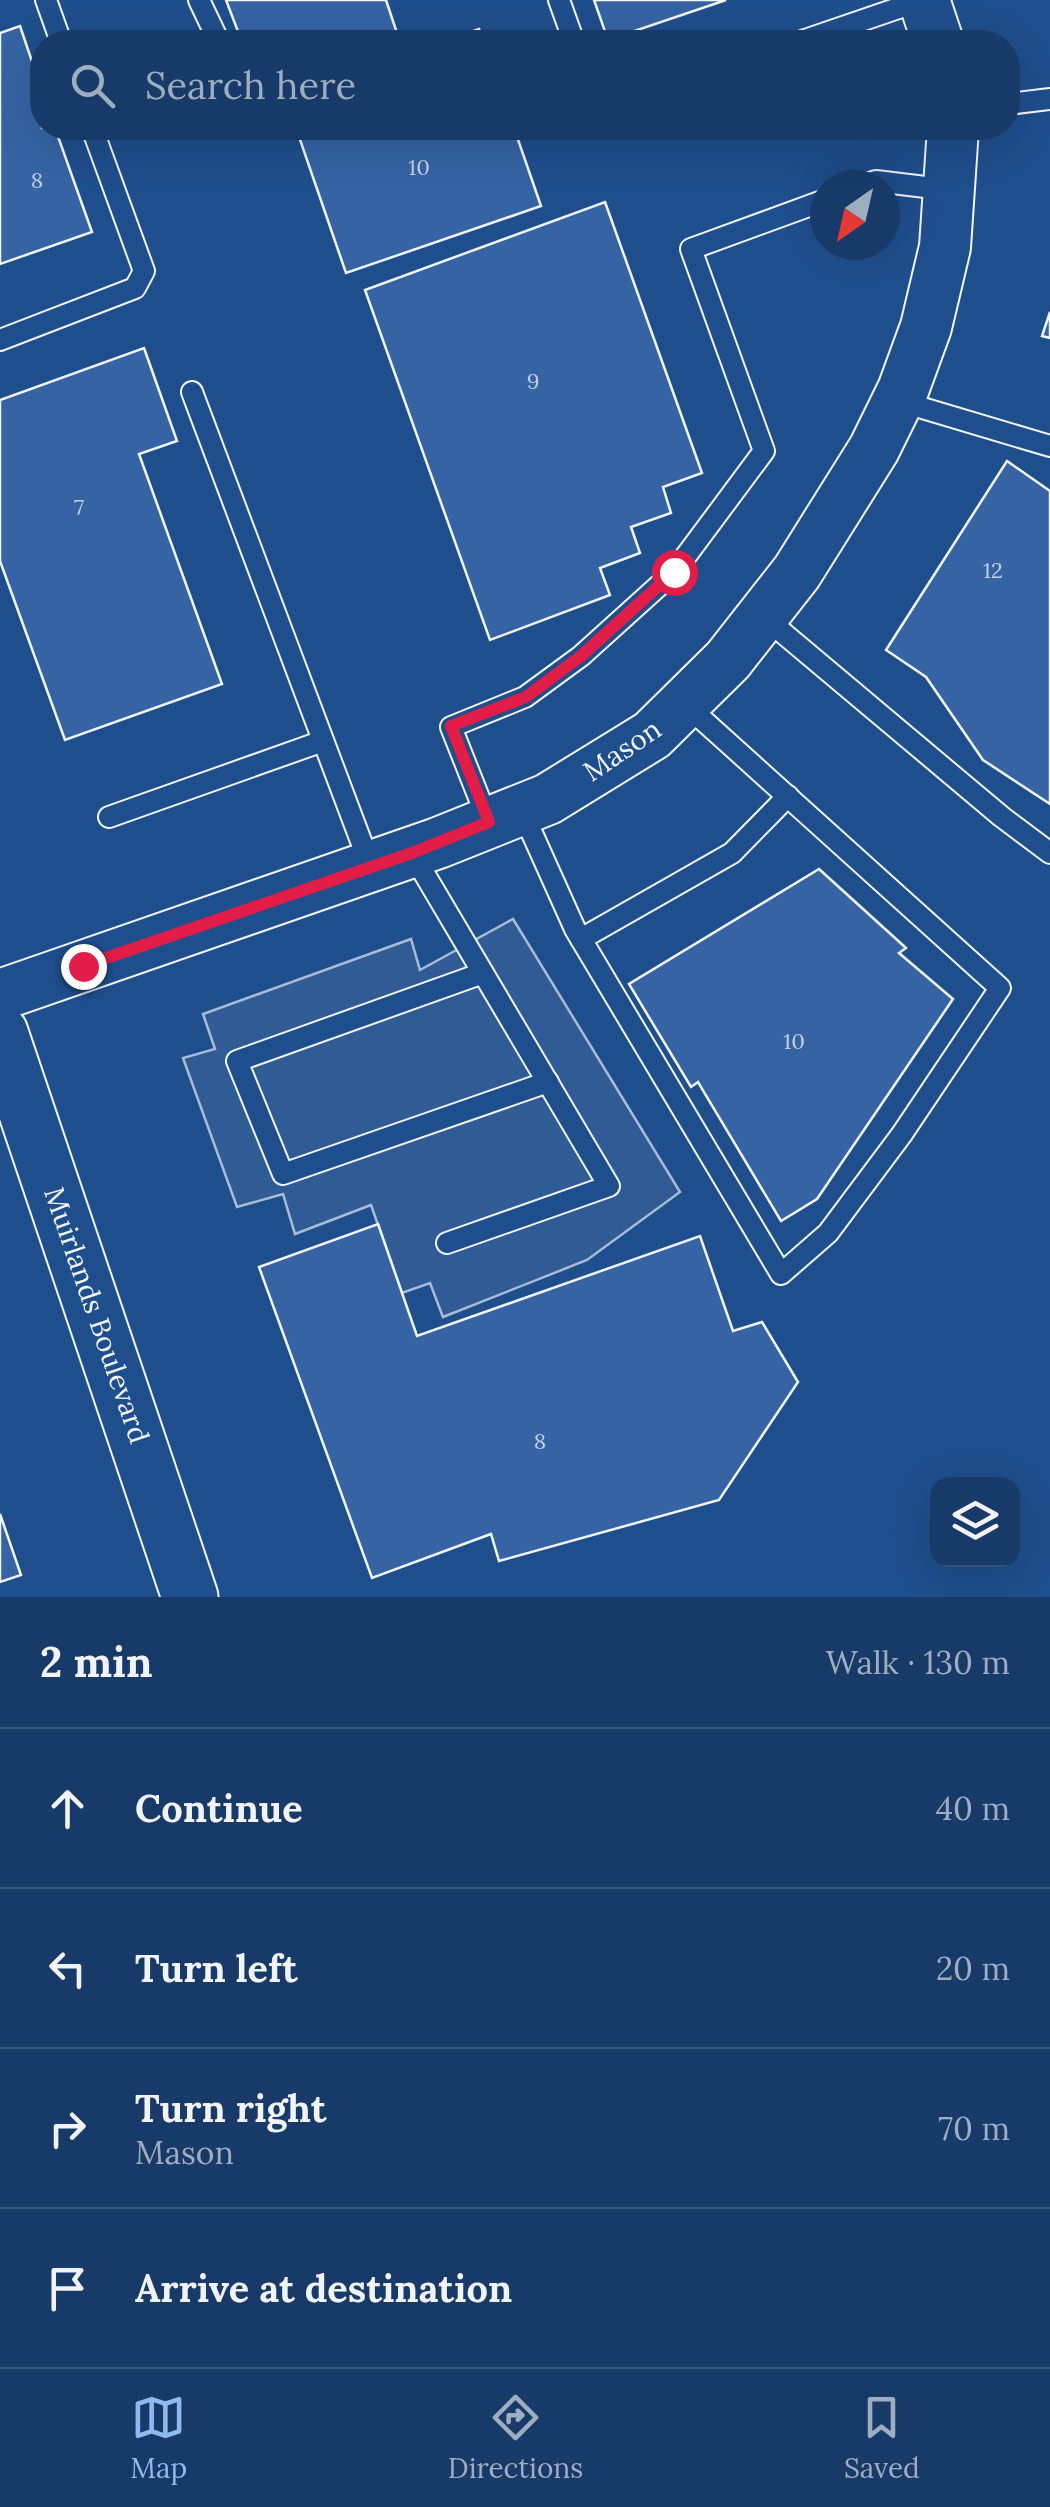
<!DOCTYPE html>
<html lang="en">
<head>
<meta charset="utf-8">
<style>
  :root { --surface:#173a69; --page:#244571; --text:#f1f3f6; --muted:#9eadc0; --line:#36547d; --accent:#90b9f0 }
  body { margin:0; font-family:Lora,serif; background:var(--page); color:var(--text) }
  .controls { position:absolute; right:30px; bottom:30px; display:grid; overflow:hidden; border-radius:20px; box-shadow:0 10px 40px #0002 }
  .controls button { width:90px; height:90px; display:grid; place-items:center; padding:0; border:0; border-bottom:2px solid var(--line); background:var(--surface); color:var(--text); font:50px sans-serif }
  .compass { position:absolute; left:810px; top:170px; width:90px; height:90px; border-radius:50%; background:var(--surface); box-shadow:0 10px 40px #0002; rotate:214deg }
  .stop { position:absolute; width:30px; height:30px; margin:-22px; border:8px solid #e11d48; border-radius:50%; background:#fff }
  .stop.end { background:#e11d48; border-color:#fff; box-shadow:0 2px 10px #0008 }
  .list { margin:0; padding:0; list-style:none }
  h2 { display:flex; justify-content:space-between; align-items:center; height:130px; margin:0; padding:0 40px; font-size:42px }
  h2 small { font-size:32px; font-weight:400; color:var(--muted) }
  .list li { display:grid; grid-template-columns:65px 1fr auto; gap:30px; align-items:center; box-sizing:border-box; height:160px; padding:0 40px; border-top:2px solid var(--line) }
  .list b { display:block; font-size:38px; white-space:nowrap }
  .list p { margin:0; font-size:32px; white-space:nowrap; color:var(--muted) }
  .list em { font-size:32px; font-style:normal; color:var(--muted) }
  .icon { flex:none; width:55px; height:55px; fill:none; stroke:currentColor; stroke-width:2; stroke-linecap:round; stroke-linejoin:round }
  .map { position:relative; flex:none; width:1050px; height:1597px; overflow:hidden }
  .search { position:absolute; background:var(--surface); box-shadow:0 10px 40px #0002; left:30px; right:30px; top:30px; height:110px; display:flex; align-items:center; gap:25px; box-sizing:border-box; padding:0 35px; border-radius:40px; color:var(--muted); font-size:38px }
  .sheet { height:770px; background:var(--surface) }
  nav { display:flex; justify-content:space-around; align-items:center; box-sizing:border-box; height:140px; border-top:2px solid var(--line); background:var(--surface); font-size:28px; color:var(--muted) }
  nav a { display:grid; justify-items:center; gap:5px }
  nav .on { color:var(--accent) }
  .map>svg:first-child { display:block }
</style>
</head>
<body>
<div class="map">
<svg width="1050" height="1597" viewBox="0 0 1050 1597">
  <rect width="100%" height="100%" fill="#1f4e8c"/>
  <path fill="#305b95" stroke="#a8bbd7" stroke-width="2.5" d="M 513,919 L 680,1192 L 587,1260 L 443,1317 L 430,1283 L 402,1293 L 371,1205 L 295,1234 L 283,1194 L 237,1207 L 183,1058 L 215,1049 L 203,1014 L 411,939 L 420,970 Z"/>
  <g fill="#3563a3" stroke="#f2f6ff" stroke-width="2.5">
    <path d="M 226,0 L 386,0 L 400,42 L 242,42 Z"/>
    <path d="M 594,0 L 726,0 L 608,40 Z"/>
    <path d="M 20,26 L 42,91 L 42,128 L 55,128 L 92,232 L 0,264 L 0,33 Z"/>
    <path d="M 479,29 L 484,42 L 441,42 Z"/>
    <path d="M 296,128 L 514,128 L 541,206 L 346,273 Z"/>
    <path d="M 605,202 L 702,473 L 663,487 L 671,513 L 631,527 L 640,553 L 600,568 L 610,595 L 490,640 L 365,290 Z"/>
    <path d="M 1050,312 L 1050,338 L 1042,336 Z"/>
    <path d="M 144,348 L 177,441 L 139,454 L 222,684 L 65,740 L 0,561 L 0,400 Z"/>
    <path d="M 1007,461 L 1050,491 L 1050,804 L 983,760 L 926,677 L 886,650 Z"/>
    <path d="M 819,869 L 906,948 L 899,953 L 953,999 L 817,1199 L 781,1221 L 698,1082 L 691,1087 L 629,984 Z"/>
    <path d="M 378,1224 L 417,1336 L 700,1236 L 733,1331 L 762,1322 L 798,1382 L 719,1500 L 499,1561 L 491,1534 L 372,1578 L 259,1267 Z"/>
    <path d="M 0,1514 L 21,1575 L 0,1582 Z"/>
  </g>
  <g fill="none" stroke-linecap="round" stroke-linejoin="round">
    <defs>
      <g id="service">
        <path d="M 46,0 L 61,42"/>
        <path d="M 199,0 L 219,42"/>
        <path d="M 559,0 L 574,42"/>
        <path d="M 799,42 L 922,0"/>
        <path d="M 1008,104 L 1050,99"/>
        <path d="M 864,185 L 876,181 L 950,190"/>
        <path d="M 0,340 L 135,288 L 144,271 L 92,128"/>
        <path d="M 192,392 L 370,865"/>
        <path d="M 899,401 L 1050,446"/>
        <path d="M 764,617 L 1002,817 L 1050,853"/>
        <path d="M 522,811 L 575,929 L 781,1274 L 828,1233 L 902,1134 L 1000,988 L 685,704"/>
        <path d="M 109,817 L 323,741"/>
        <path d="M 489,823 L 451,727 L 525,697 L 581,656 L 674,572 L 764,451 L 691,249 L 825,200"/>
        <path d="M 412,853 L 609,1186 L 447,1243"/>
        <path d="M 581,939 L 732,853 L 788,796"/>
        <path d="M 483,973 L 237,1061 L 283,1174 L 548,1082"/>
      </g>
      <g id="tertiary">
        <path d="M 924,0 L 938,42"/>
        <path d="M 0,995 L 438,843 L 548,799 L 652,735 L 728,660 L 797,572 L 874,449 L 903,390 L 926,327 L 945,247 L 953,128"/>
      </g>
      <path id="secondary" d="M 0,1033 L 190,1597"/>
    </defs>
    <use href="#service" stroke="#f2f6ff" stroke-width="24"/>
    <use href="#tertiary" stroke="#f2f6ff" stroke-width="54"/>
    <use href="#secondary" stroke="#f2f6ff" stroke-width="59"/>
    <use href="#service" stroke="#1f4e8c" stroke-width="20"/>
    <use href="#tertiary" stroke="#1f4e8c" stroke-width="50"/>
    <use href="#secondary" stroke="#1f4e8c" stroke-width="55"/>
  </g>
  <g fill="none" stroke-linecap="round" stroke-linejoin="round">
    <path stroke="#e11d48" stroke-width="12" d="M 83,966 L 412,853 L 489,822 L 451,726 L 526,697 L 581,656 L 674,572"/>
  </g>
  <g text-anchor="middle" stroke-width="8" stroke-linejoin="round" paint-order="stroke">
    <g font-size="22" fill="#c3d1e8">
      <text x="419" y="175">10</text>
      <text x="37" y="188">8</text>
      <text x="533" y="389">9</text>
      <text x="79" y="515">7</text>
      <text x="993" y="578">12</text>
      <text x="794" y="1049">10</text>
      <text x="540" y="1449">8</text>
    </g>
    <g font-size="28" fill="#f2f6ff" stroke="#1f4e8c">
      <text transform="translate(622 750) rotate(-34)" y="10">Mason</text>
      <text transform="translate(97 1315) rotate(71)" y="10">Muirlands Boulevard</text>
    </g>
  </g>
</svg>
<div class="controls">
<button><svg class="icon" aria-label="layers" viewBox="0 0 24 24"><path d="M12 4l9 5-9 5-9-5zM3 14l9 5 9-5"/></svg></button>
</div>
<svg class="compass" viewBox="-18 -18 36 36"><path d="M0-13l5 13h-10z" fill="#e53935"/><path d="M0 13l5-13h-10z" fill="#9eadc0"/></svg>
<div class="stop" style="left:674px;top:572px"></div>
<div class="stop end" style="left:83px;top:966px"></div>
<div class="search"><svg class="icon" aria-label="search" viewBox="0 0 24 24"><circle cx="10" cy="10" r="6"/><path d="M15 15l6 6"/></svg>Search here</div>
</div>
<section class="sheet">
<h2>2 min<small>Walk · 130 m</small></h2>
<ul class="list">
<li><svg class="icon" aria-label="ahead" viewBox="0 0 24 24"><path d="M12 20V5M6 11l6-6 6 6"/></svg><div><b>Continue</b></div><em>40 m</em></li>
<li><svg class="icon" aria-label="left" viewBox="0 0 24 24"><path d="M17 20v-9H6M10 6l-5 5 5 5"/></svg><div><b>Turn left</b></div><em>20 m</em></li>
<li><svg class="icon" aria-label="right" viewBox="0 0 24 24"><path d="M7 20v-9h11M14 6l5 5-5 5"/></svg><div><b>Turn right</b><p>Mason</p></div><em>70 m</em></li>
<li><svg class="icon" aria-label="arrive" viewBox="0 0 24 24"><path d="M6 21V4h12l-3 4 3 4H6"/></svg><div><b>Arrive at destination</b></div></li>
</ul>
</section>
<nav>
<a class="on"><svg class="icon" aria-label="map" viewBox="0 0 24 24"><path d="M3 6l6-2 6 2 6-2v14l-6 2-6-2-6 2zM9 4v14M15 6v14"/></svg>Map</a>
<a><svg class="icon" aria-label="directions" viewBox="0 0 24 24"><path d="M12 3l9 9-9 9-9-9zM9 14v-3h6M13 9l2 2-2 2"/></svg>Directions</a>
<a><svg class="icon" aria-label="saved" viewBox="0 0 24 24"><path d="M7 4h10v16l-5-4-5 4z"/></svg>Saved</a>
</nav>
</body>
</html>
